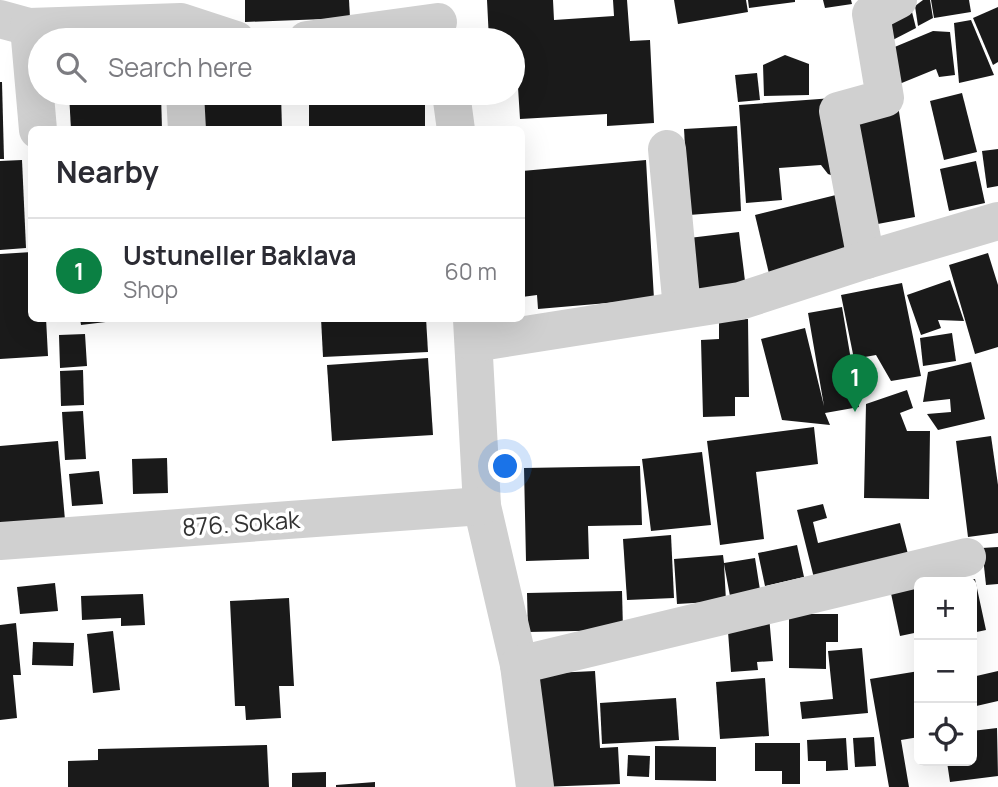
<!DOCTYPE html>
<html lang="en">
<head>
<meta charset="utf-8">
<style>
  :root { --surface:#fff; --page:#f2f2f3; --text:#2b2b33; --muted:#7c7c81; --line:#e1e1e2; --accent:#0b8043 }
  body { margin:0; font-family:Manrope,sans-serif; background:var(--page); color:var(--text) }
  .controls { position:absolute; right:21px; bottom:21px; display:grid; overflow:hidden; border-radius:10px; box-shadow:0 7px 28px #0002 }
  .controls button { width:63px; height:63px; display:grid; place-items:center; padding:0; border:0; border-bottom:2px solid var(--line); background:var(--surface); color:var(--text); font:35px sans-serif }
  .you { position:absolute; left:506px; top:467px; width:24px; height:24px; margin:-18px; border:5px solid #fff; border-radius:50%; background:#1a73e8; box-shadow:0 0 0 10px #1a73e833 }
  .badge { display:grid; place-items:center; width:46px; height:46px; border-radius:50%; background:var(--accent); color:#fff; font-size:23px; font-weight:700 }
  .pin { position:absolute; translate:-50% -58px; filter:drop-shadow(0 2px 4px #0008) }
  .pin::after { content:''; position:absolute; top:37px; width:24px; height:21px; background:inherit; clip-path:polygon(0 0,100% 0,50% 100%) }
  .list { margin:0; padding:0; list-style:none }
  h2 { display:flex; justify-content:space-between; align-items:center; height:91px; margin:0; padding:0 28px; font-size:30px }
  h2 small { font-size:23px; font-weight:400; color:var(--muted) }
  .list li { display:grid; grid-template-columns:46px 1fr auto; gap:21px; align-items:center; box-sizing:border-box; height:105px; padding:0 28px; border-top:2px solid var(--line) }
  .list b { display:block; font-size:26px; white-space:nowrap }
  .list p { margin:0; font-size:23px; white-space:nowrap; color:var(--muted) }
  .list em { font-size:23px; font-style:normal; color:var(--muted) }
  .icon { flex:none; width:38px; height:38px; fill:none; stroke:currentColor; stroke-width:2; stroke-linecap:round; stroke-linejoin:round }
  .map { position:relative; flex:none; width:998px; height:787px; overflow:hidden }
  .search { position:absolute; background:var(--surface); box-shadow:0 7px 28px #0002; left:28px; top:28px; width:497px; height:77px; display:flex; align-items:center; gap:18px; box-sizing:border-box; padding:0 24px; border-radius:38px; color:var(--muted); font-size:26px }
  .panel { position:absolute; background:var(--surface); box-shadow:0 7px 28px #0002; left:28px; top:126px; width:497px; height:196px; border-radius:10px }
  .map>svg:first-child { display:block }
</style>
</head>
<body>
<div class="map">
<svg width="998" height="787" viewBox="0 0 998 787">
  <rect width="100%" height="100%" fill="#fff"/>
  <g fill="#1a1a1a">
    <path d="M 245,0 L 349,0 L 350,18 L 245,22 Z"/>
    <path d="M 487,0 L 553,0 L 554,20 L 614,16 L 613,0 L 627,0 L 630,41 L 650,40 L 654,123 L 607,126 L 607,114 L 520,119 L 518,87 L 513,88 L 513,40 L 489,40 Z"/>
    <path d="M 674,0 L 746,0 L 748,12 L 678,24 Z"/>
    <path d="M 748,0 L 795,0 L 795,2 L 749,8 Z"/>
    <path d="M 823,0 L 851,0 L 852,4 L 825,8 Z"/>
    <path d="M 923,0 L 930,0 L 933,18 L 918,26 L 915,6 Z"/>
    <path d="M 931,0 L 969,0 L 971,12 L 934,18 Z"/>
    <path d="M 910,4 L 916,28 L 883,45 L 877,22 Z"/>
    <path d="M 998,7 L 998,62 L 993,65 L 973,18 Z"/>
    <path d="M 971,20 L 994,75 L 959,83 L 954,23 Z"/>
    <path d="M 933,31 L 950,32 L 955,75 L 939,77 L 936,69 L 887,89 L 885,51 Z"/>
    <path d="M 785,55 L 809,64 L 809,95 L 764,96 L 763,65 Z"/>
    <path d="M 757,73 L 760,100 L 738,102 L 735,75 Z"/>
    <path d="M 0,82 L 2,82 L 4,159 L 0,159 Z"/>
    <path d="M 69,93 L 161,93 L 162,130 L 71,130 Z"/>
    <path d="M 201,93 L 281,93 L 282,130 L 202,130 Z"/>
    <rect x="309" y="93" width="116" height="37"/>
    <path d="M 962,93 L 977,152 L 944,160 L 930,101 Z"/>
    <path d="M 833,98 L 839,178 L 828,174 L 821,165 L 779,168 L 782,200 L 746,203 L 739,105 Z"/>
    <path d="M 898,105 L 915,217 L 867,226 L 849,114 Z"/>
    <path d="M 737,126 L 741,211 L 689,215 L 684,129 Z"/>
    <path d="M 998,149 L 998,186 L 987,188 L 982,151 Z"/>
    <path d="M 22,160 L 26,248 L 0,250 L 0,161 Z"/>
    <path d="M 646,160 L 654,299 L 538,309 L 537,295 L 522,297 L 522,171 Z"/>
    <path d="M 976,161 L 985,203 L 949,211 L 940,169 Z"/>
    <path d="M 844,193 L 861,260 L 771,282 L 755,215 Z"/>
    <path d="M 739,232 L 746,289 L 696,295 L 689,238 Z"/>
    <path d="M 32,252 L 32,318 L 46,318 L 48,356 L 0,359 L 0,254 Z"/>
    <path d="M 988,253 L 998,285 L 998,347 L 975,354 L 949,265 Z"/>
    <path d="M 950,280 L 964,321 L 938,320 L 941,328 L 921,335 L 907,295 Z"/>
    <path d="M 902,283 L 921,376 L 891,381 L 876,355 L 854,359 L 841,295 Z"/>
    <path d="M 842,307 L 859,407 L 825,413 L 830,425 L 782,420 L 761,339 L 805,328 L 824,406 L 808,313 Z"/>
    <path d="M 80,318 L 122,318 L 122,320 L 81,325 Z"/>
    <path d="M 321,318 L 426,318 L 428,352 L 323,357 Z"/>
    <path d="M 748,319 L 749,397 L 735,397 L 735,416 L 703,417 L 701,340 L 719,339 L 719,320 Z"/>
    <path d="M 952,333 L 956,361 L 923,366 L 920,338 Z"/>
    <path d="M 85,334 L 87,366 L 60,368 L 59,335 Z"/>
    <path d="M 428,358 L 433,435 L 332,441 L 327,365 Z"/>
    <path d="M 971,362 L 985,419 L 938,430 L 927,414 L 951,412 L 950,399 L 923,402 L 928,372 Z"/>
    <path d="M 83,370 L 84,405 L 61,406 L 60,371 Z"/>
    <path d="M 907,390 L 913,408 L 900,413 L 907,431 L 930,431 L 929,499 L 864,498 L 866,404 Z"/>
    <path d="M 83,411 L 86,459 L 65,460 L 62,412 Z"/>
    <path d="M 814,427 L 818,464 L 756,472 L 764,539 L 720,545 L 707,441 Z"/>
    <path d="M 991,436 L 998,485 L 998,533 L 968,537 L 956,441 Z"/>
    <path d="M 58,441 L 65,520 L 0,526 L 0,446 Z"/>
    <path d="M 702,452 L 711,525 L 651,531 L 642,459 Z"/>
    <path d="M 167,458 L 168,493 L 133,494 L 132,459 Z"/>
    <path d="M 640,466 L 642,525 L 588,526 L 589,559 L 526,561 L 524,468 Z"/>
    <path d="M 99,471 L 103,504 L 72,506 L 69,474 Z"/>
    <path d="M 823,504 L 827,518 L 813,522 L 818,543 L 900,523 L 909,558 L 815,582 L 797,510 Z"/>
    <path d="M 671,535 L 674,598 L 627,600 L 623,539 Z"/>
    <path d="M 797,545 L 804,577 L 765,586 L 758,553 Z"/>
    <path d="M 998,547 L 998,584 L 986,585 L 982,548 Z"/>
    <path d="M 723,555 L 724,563 L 755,558 L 760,590 L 730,596 L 724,564 L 726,601 L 677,604 L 674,559 Z"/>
    <path d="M 975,579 L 986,630 L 972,633 L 972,582 L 965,581 Z"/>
    <path d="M 919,582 L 919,632 L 900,636 L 889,584 Z"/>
    <path d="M 55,583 L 58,611 L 20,614 L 17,587 Z"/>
    <path d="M 622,591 L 623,630 L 528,632 L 527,593 Z"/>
    <path d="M 143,594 L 145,625 L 121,626 L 121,618 L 82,620 L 81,596 Z"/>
    <path d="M 289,598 L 294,686 L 279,686 L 281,718 L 246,720 L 245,706 L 235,706 L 230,601 Z"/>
    <path d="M 789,614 L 838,614 L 838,642 L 826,642 L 826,669 L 789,668 Z"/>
    <path d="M 769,616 L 773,661 L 757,662 L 758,670 L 731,672 L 727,618 Z"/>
    <path d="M 16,623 L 21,675 L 13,675 L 17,718 L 0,720 L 0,625 Z"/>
    <path d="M 113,631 L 120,690 L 93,693 L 87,634 Z"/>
    <path d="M 33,642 L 74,643 L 73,666 L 32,665 Z"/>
    <path d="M 862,648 L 868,713 L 802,719 L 800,702 L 833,699 L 828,651 Z"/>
    <path d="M 595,671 L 600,748 L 618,747 L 620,784 L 540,787 L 533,674 Z"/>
    <path d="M 919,671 L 919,737 L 901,740 L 909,787 L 889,787 L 870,679 Z"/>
    <path d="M 998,671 L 998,701 L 972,707 L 972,677 Z"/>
    <path d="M 765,678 L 769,736 L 720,739 L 716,682 Z"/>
    <path d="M 676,698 L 679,740 L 602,744 L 600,703 Z"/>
    <path d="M 997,728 L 998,776 L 950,782 L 947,762 L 972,761 L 972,731 Z"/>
    <path d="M 874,737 L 876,766 L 855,767 L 853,738 Z"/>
    <path d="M 846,738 L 848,770 L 826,771 L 826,761 L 808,761 L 807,740 Z"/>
    <path d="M 755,743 L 800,743 L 800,784 L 782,784 L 782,771 L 755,771 Z"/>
    <path d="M 267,745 L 269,787 L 68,787 L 68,761 L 98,760 L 98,749 Z"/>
    <path d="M 655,746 L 716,747 L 716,781 L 655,780 Z"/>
    <path d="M 628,755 L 650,756 L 649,777 L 627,776 Z"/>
    <path d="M 326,772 L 326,787 L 292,787 L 292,773 Z"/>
    <path d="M 375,782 L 375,787 L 336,787 L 336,785 Z"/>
  </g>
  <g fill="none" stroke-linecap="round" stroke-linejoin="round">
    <g stroke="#d0d0d0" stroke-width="38">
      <path d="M 0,19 L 29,27 L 181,22 L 236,40"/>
      <path d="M 29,27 L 38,130"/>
      <path d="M 307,40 L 438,22"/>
      <path d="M 185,93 L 187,130"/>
      <path d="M 451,93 L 456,130"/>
      <path d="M 667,149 L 682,309"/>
      <path d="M 866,260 L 838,111 L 885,98 L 871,14 L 898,0"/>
      <path d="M 472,319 L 482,506 L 519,665 L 535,787"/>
      <path d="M 474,343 L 740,301 L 866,260 L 998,221"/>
      <path d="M 0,541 L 482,506"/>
      <path d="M 519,665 L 967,557"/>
    </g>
  </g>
  <g text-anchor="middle" stroke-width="7" stroke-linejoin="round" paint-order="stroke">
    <g font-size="24" fill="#333" stroke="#fff">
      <text transform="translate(241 524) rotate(-4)" y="8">876. Sokak</text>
    </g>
  </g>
</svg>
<div class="controls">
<button>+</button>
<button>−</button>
<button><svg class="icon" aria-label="locate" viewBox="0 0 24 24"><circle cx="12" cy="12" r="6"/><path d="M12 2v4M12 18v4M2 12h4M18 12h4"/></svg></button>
</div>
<div class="you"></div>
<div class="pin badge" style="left:855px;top:412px">1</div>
<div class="search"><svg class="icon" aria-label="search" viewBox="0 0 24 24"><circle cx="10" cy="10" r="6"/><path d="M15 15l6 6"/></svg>Search here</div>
<section class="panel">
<h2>Nearby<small></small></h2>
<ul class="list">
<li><span class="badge">1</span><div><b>Ustuneller Baklava</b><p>Shop</p></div><em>60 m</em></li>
</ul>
</section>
</div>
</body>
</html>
